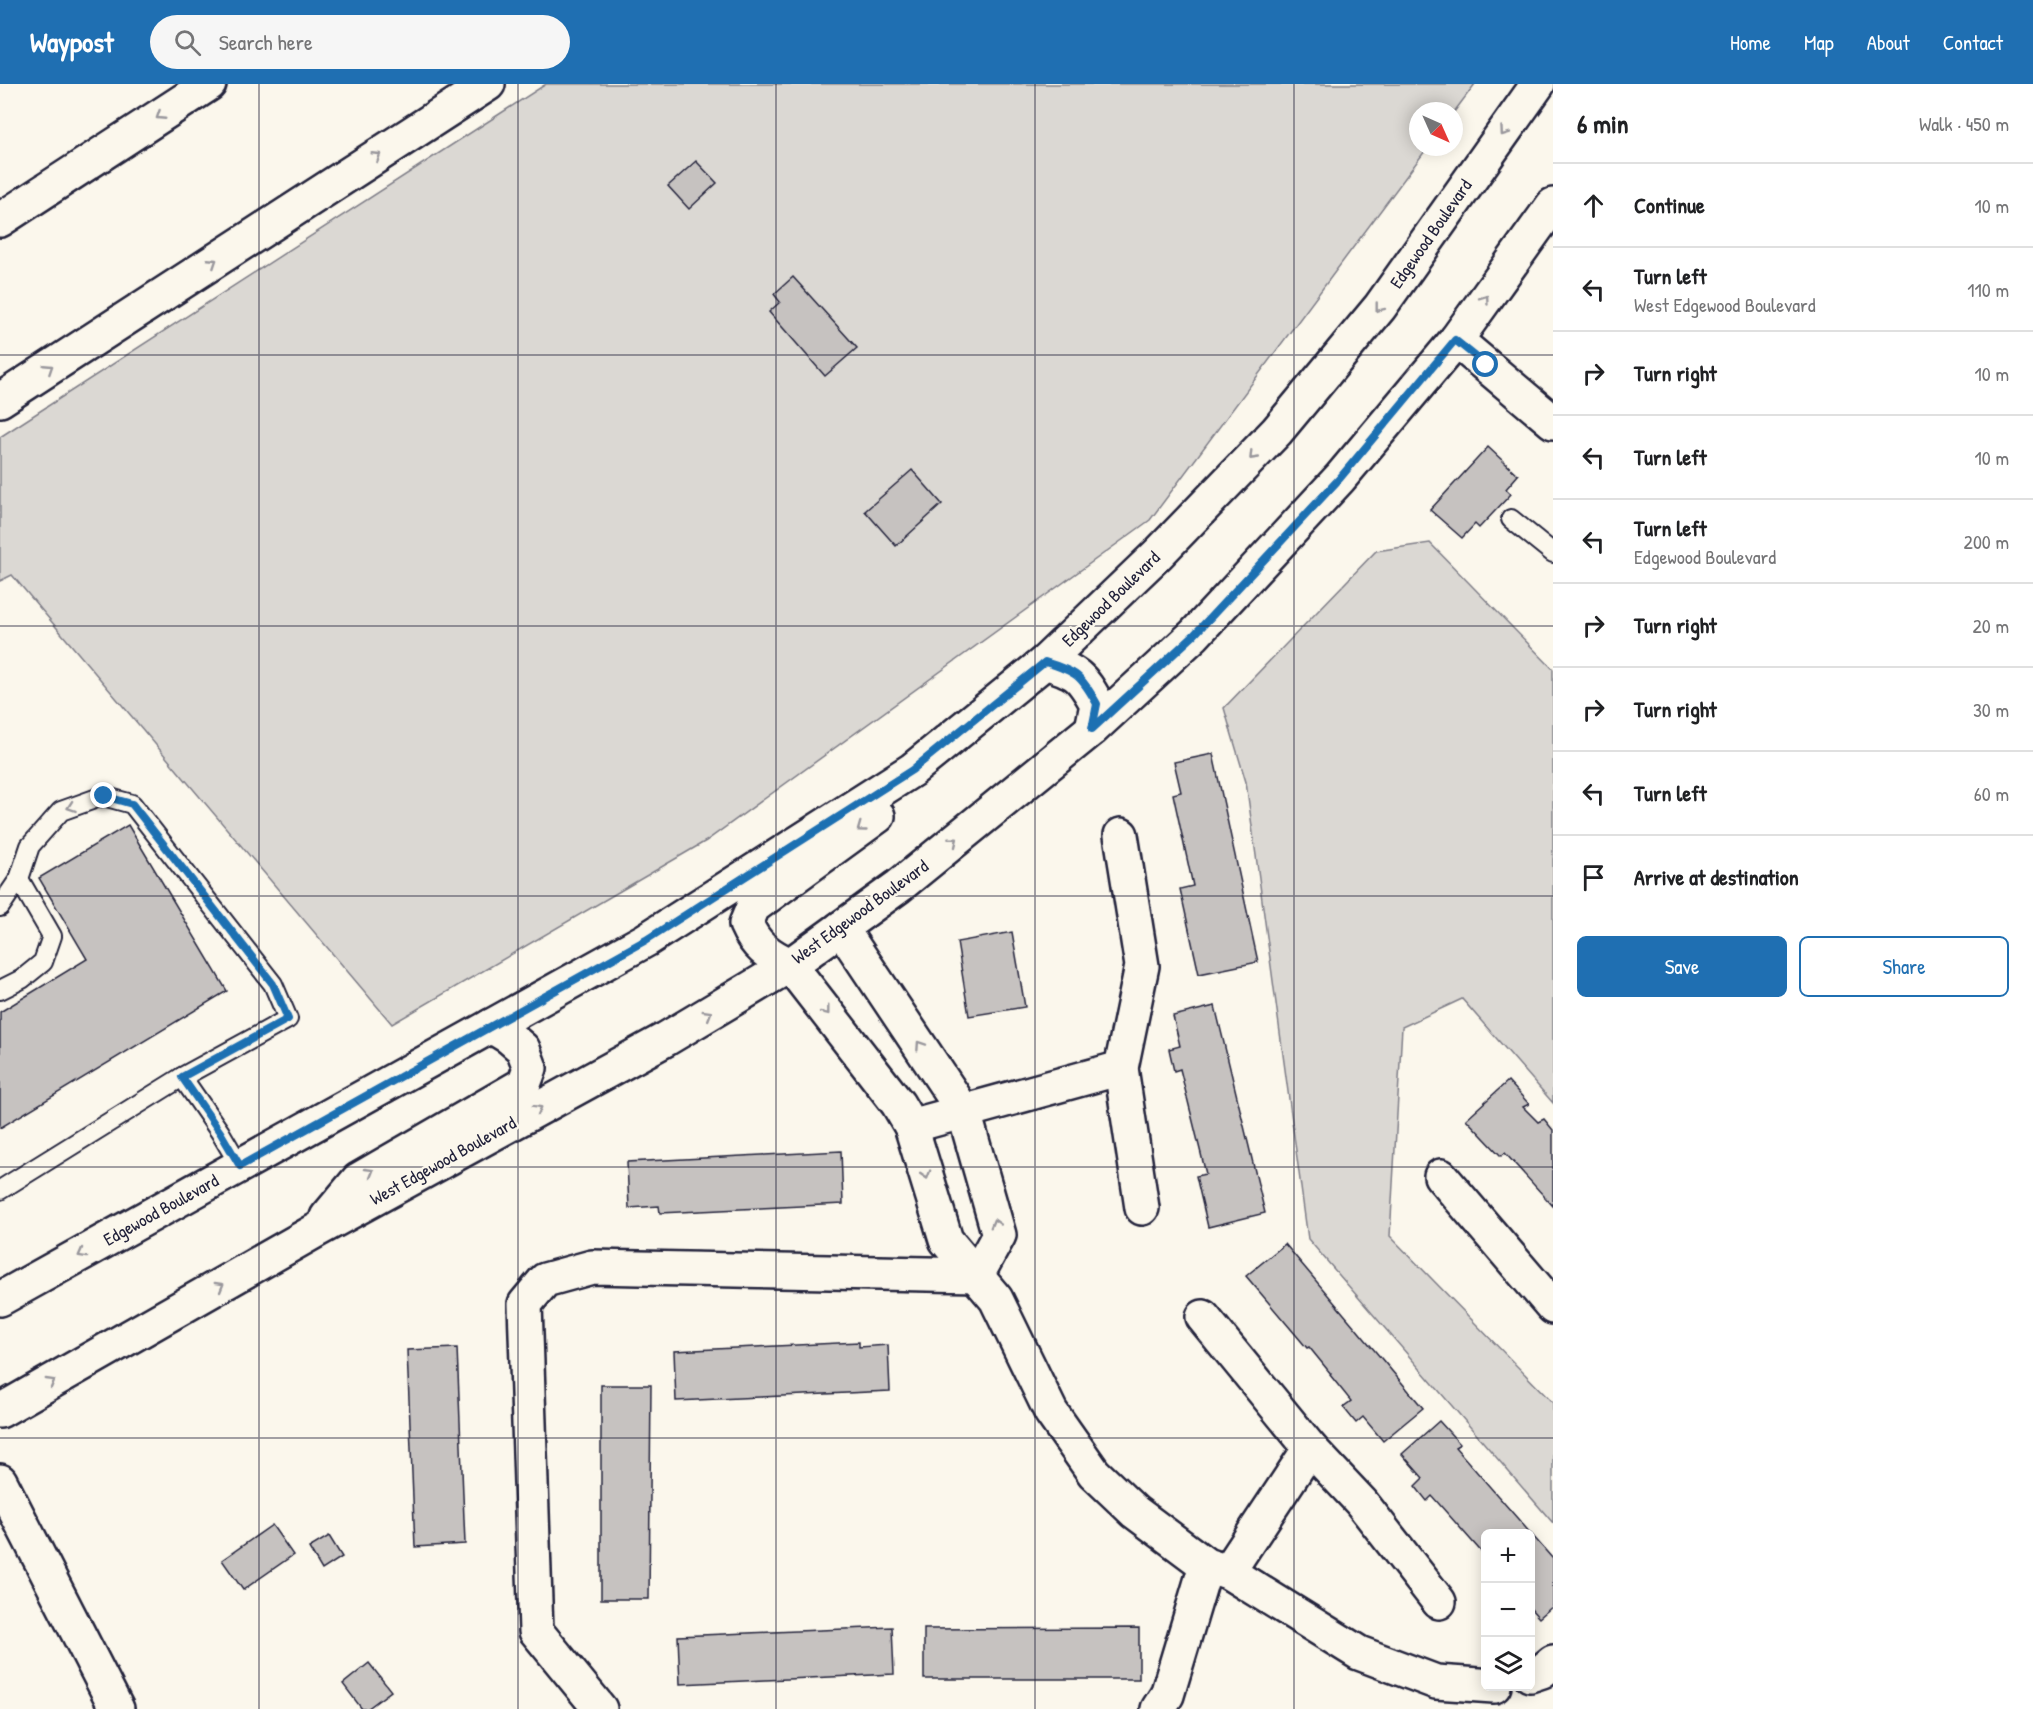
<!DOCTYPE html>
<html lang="en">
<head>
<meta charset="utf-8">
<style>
  :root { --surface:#fff; --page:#f6f6f6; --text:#202124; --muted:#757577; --line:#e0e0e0; --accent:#1f6fb2 }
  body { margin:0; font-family:"Patrick Hand",sans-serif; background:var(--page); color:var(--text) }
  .controls { position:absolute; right:18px; bottom:18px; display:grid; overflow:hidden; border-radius:9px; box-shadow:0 3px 15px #0003 }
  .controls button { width:54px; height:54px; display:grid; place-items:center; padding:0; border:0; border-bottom:2px solid var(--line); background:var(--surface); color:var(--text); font:30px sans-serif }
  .compass { position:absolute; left:1409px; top:18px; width:54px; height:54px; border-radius:50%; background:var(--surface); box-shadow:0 3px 15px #0003; rotate:135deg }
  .stop { position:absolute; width:18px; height:18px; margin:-14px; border:4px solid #1f6fb2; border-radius:50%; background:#fff }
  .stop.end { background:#1f6fb2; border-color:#fff; box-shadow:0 2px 6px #0008 }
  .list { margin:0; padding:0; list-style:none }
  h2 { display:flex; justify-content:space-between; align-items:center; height:78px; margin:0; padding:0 24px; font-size:26px }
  h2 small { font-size:20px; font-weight:400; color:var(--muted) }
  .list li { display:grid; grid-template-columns:39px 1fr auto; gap:18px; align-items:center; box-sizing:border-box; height:84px; padding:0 24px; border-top:2px solid var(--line) }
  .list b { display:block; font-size:22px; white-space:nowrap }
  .list p { margin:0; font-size:20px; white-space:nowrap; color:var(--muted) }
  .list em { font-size:20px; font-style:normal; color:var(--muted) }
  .actions { display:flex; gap:12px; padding:18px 24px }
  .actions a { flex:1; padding:14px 0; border:2px solid var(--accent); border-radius:9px; text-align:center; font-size:21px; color:var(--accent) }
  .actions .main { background:var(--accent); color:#fff }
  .icon { flex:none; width:33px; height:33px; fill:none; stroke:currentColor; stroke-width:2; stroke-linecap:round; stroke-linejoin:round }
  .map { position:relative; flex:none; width:1553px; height:1625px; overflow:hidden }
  header { display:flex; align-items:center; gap:36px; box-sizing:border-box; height:84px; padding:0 30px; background:var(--accent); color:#fff }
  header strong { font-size:28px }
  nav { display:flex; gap:33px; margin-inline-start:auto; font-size:21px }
  .search { width:420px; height:54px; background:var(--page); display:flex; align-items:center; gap:15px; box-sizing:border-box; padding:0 21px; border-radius:33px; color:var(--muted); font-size:22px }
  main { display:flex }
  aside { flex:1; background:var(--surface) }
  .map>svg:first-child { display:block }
</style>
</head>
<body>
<header>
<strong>Waypost</strong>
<div class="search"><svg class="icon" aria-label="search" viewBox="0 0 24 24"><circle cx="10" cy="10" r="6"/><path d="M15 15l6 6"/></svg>Search here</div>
<nav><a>Home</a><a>Map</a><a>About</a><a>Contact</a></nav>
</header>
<main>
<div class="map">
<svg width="1553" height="1625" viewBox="0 0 1553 1625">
  <rect width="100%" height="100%" fill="#fbf7ec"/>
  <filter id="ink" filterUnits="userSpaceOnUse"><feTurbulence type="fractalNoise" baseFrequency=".0167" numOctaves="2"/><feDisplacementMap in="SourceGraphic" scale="12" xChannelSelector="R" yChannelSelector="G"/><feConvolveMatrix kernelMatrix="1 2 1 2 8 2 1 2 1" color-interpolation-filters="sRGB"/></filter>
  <g filter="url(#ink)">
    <g fill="#dbd8d3" stroke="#7e7d87" stroke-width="1.5">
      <path d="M 546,0 L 1475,0 L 1454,28 L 1418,27 L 1418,63 L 1428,63 L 1150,436 L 706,757 L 392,940 L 12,491 L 0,497 L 0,353 Z"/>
      <path d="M 1430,459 L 1553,585 L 1553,1019 L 1462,915 L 1402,943 L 1390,1152 L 1553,1319 L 1553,1439 L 1308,1155 L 1246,698 L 1224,624 L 1376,467 Z"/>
    </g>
    <g fill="#c6c2c0" stroke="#22223b" stroke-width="1.5">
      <path d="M 696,77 L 717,99 L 689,125 L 668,102 Z"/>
      <path d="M 793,193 L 857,264 L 825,292 L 769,228 L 780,218 L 774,210 Z"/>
      <path d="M 1488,363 L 1518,391 L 1506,405 L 1511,410 L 1479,444 L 1475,440 L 1462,454 L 1430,426 Z"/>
      <path d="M 912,386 L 942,420 L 896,462 L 865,427 Z"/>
      <path d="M 1213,670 L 1258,878 L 1199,890 L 1180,805 L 1193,802 L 1173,710 L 1181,708 L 1174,678 Z"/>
      <path d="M 128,741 L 227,907 L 0,1044 L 0,928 L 87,875 L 39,794 Z"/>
      <path d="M 1012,848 L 1025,923 L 969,932 L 957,858 Z"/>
      <path d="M 1215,922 L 1265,1129 L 1208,1143 L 1196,1092 L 1206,1090 L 1180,985 L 1174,987 L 1169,965 L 1180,962 L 1173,932 Z"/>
      <path d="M 1508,997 L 1529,1020 L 1523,1023 L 1538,1038 L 1544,1035 L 1553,1046 L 1553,1122 L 1505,1069 L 1501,1072 L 1466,1035 Z"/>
      <path d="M 841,1067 L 843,1120 L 660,1129 L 659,1122 L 629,1124 L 627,1078 Z"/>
      <path d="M 1285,1160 L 1423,1324 L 1383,1357 L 1363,1333 L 1356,1339 L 1343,1323 L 1351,1317 L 1330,1291 L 1331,1290 L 1309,1263 L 1307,1264 L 1246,1192 Z"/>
      <path d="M 859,1258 L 859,1263 L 888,1261 L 890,1307 L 676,1317 L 674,1267 Z"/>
      <path d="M 457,1264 L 465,1460 L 415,1463 L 407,1266 Z"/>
      <path d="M 601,1301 L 651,1301 L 649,1515 L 601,1515 Z"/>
      <path d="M 1439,1337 L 1460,1360 L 1455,1363 L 1553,1475 L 1553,1522 L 1539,1534 L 1530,1524 L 1530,1450 L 1486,1450 L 1486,1473 L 1432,1412 L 1427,1417 L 1415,1402 L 1423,1394 L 1402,1370 Z"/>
      <path d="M 272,1441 L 293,1471 L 243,1506 L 222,1476 Z"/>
      <path d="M 329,1452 L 342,1473 L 322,1486 L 309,1464 Z"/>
      <path d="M 892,1543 L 894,1590 L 680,1600 L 678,1552 Z"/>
      <path d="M 1139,1544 L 1139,1595 L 924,1595 L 924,1545 Z"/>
      <path d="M 369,1579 L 391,1607 L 367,1625 L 362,1625 L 343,1600 Z"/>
    </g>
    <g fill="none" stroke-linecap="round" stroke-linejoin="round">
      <defs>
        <g id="service">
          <path d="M 1511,435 L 1553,469"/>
          <path d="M 0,823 L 19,795 L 30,762 L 61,727 L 103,712 L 132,720 L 273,900 L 288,935 L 182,993"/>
          <path d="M 0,906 L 22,895 L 43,878 L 52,852 L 19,795"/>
          <path d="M 0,1106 L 182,993 L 220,1048 L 240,1082"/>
        </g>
        <g id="minor">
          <path d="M 1456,256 L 1553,338"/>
          <path d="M 1121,751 L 1142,882 L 1121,984 L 1142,1124"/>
          <path d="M 841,844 L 964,1028 L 999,1151 L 977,1191"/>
          <path d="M 790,881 L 898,1020 L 911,1042 L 946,1156 L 996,1215 L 1051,1328 L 1094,1389 L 1135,1428 L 1206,1481 L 1228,1488 L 1359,1569 L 1436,1598 L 1494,1602"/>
          <path d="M 911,1042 L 1121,984"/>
          <path d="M 1441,1092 L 1553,1223"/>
          <path d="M 1203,1233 L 1310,1364 L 1361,1418 L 1439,1518"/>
          <path d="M 1228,1488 L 1310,1364"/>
          <path d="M 1530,1591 L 1542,1587 L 1553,1578"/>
          <path d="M 600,1625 L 536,1547 L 525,1220 L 545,1196 L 592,1183 L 977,1191"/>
          <path d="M 1158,1625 L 1167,1611 L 1206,1481"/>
        </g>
        <g id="tertiary">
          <path d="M 1045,578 C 1077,588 1081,591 1097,620 L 1092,645"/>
          <path d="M 790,881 C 768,871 755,861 746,840 L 753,823 L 878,732"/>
          <path d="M 327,1133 L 358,1096 L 524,1000 L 530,984 L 523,965 L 509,953 L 491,942"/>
          <path d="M 0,1215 L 646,856 L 912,686 L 1045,578 L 1158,470 L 1277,347 L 1380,223 L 1538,0"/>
          <path d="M 0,1327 L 317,1146 L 666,955 L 790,881 L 899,802 L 1092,645 L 1194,551 L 1340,394 L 1456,256 L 1553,121"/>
          <path d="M 0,1397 L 117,1625"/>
        </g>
        <g id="motorway">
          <path d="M 0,136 L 209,0"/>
          <path d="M 0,316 L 488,0"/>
        </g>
      </defs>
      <use href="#service" stroke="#22223b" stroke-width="22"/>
      <use href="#minor" stroke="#22223b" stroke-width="38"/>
      <use href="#tertiary" stroke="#22223b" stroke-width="38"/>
      <use href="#motorway" stroke="#22223b" stroke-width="38"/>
      <use href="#service" stroke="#fbf7ec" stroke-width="18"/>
      <use href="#minor" stroke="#fbf7ec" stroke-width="33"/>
      <use href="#tertiary" stroke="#fbf7ec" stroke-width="33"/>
      <use href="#motorway" stroke="#fbf7ec" stroke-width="33"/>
    </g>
    <defs><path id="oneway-chevron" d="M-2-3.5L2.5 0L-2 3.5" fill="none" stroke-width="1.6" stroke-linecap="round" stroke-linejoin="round" transform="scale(1.5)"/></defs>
    <g stroke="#99979c">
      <use href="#oneway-chevron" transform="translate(160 32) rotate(147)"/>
      <use href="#oneway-chevron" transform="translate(1504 48) rotate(125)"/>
      <use href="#oneway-chevron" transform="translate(377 72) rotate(-33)"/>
      <use href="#oneway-chevron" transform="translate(213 178) rotate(-33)"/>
      <use href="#oneway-chevron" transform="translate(1485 215) rotate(-54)"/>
      <use href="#oneway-chevron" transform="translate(1379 224) rotate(128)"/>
      <use href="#oneway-chevron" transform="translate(49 284) rotate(-33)"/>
      <use href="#oneway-chevron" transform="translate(1253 372) rotate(134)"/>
      <use href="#oneway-chevron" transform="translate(71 723) rotate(161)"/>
      <use href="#oneway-chevron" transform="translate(861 744) rotate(144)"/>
      <use href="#oneway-chevron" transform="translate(954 757) rotate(-39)"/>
      <use href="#oneway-chevron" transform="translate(826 927) rotate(52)"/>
      <use href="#oneway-chevron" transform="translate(708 930) rotate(-31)"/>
      <use href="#oneway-chevron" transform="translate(920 961) rotate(-124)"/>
      <use href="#oneway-chevron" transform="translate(538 1025) rotate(-29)"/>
      <use href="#oneway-chevron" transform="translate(370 1088) rotate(-30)"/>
      <use href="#oneway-chevron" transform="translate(926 1091) rotate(73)"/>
      <use href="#oneway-chevron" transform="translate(995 1139) rotate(-106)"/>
      <use href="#oneway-chevron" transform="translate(82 1170) rotate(151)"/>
      <use href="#oneway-chevron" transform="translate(220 1202) rotate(-30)"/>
      <use href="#oneway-chevron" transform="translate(51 1298) rotate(-30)"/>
    </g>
  </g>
  <g fill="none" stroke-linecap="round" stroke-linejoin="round" filter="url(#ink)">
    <path stroke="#1f6fb2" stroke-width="8" d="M 104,712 L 132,720 L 273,900 L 288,935 L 182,993 L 220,1048 L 240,1082 L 646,856 L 912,686 L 1045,578 C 1077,588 1081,591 1097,620 L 1092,645 L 1194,551 L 1340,394 L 1455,256 L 1486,281"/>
  </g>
  <path fill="none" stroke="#22223b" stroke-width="1.5" stroke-opacity="0.55" d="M 259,0 L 259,1625M 518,0 L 518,1625M 776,0 L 776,1625M 1035,0 L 1035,1625M 1294,0 L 1294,1625M 0,271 L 1553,271M 0,542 L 1553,542M 0,812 L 1553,812M 0,1083 L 1553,1083M 0,1354 L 1553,1354"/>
  <g text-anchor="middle" stroke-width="5" stroke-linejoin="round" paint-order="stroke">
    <g font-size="18" fill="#22223b" stroke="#fbf7ec">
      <text transform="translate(1431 150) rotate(-55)" y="6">Edgewood Boulevard</text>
      <text transform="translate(1111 515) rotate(-44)" y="6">Edgewood Boulevard</text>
      <text transform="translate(860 828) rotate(-36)" y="6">West Edgewood Boulevard</text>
      <text transform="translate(443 1077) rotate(-29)" y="6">West Edgewood Boulevard</text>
      <text transform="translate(161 1126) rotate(-29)" y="6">Edgewood Boulevard</text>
    </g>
  </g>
</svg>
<div class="controls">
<button>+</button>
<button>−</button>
<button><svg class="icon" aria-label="layers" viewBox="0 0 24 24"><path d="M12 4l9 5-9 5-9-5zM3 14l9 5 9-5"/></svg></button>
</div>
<svg class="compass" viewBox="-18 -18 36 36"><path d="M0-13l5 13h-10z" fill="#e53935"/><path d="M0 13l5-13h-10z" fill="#757577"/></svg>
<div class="stop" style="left:1486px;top:281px"></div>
<div class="stop end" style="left:104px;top:712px"></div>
</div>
<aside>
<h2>6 min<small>Walk · 450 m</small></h2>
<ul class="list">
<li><svg class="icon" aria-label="ahead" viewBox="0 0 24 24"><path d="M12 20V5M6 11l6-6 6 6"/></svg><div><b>Continue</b></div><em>10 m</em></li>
<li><svg class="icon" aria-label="left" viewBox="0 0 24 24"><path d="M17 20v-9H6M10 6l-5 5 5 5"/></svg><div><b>Turn left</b><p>West Edgewood Boulevard</p></div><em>110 m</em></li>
<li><svg class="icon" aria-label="right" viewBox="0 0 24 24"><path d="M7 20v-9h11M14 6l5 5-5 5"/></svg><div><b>Turn right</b></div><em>10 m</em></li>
<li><svg class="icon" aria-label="left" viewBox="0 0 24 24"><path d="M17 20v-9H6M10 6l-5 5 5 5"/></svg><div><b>Turn left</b></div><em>10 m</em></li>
<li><svg class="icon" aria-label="left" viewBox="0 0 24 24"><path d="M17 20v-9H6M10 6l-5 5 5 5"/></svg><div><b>Turn left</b><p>Edgewood Boulevard</p></div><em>200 m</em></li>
<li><svg class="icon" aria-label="right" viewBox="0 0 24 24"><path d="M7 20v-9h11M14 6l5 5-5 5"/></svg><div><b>Turn right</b></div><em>20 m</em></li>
<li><svg class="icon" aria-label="right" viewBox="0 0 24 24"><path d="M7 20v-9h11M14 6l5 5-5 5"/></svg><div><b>Turn right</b></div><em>30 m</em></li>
<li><svg class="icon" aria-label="left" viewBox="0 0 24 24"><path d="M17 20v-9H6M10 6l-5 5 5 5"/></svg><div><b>Turn left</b></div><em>60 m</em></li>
<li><svg class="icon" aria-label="arrive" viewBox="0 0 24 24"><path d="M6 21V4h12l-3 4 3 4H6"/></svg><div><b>Arrive at destination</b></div></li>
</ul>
<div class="actions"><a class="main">Save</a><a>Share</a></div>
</aside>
</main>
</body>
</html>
